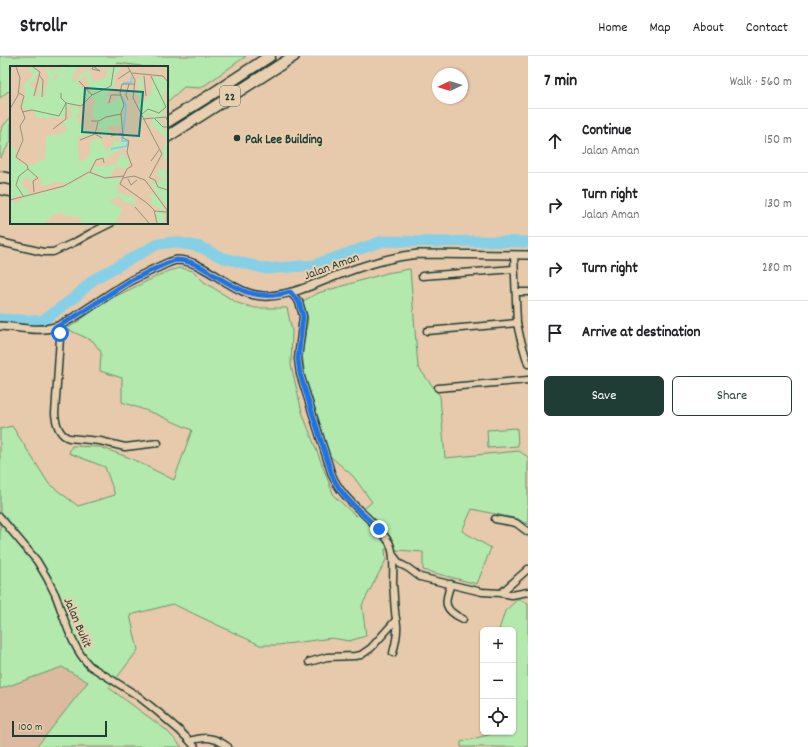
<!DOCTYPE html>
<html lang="en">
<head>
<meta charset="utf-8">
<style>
  :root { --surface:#fff; --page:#f6f6f6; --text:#202124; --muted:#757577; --line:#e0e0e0; --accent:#1f3d34 }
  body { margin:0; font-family:Dekko,sans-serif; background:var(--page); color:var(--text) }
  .controls { position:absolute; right:12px; bottom:12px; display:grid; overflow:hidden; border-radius:6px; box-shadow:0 1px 3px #0004 }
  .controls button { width:36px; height:36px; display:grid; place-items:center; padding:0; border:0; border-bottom:1px solid var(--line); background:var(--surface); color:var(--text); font:20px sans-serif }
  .compass { position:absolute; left:432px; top:12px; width:36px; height:36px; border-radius:50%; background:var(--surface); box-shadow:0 1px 3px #0004; rotate:266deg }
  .scale { position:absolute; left:12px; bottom:10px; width:95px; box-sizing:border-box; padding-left:4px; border:2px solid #1f3d34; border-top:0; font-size:11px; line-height:14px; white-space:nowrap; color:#1f3d34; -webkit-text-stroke:3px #e8cfb0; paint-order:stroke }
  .stop { position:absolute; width:12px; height:12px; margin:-9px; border:3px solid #1a73e8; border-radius:50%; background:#fff }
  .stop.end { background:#1a73e8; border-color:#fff; box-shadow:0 1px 4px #0008 }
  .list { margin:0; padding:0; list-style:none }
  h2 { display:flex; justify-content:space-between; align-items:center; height:52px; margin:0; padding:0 16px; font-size:17px }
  h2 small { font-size:13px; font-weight:400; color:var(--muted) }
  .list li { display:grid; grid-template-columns:26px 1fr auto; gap:12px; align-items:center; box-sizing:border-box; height:64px; padding:0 16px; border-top:1px solid var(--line) }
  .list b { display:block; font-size:15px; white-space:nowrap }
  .list p { margin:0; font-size:13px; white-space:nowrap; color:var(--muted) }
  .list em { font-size:13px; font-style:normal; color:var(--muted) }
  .actions { display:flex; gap:8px; padding:12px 16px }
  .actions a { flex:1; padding:9px 0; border:1px solid var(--accent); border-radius:6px; text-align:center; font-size:14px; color:var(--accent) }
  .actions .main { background:var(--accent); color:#fff }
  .icon { flex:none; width:22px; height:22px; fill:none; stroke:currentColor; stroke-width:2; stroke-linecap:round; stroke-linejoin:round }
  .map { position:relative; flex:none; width:528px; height:691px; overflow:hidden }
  header { display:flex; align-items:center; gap:24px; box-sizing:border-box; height:56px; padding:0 20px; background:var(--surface); border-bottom:1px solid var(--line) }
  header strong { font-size:19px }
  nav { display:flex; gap:22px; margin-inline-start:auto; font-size:14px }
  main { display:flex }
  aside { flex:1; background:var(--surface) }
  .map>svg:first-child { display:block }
</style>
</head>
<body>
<header>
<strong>Strollr</strong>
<nav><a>Home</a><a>Map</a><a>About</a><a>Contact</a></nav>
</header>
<main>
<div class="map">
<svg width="528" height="691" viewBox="0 0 528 691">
  <rect width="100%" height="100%" fill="#e7c9ab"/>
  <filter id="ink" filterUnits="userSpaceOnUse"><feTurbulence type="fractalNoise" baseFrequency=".025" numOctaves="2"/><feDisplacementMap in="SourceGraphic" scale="8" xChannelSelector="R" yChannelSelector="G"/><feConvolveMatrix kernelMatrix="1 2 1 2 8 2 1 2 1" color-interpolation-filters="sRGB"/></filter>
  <g filter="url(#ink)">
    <path fill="#dbba9f" d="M 62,611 L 88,626 L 44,682 L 36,691 L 0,691 L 0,633 Z"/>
    <g fill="#b3e9ac" stroke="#699370">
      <path d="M 0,0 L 246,0 L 201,32 L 184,31 L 167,46 L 167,11 L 143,11 L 141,10 L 118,7 L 113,11 L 11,11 L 11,35 L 7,36 L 0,42 Z"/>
      <path d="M 11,61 L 11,85 L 0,102 L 0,76 L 4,69 Z"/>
      <path d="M 180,212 L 186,213 L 193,215 L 204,226 L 237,247 L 255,252 L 287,252 L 292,275 L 291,309 L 302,356 L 334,440 L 356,460 L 372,446 L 353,420 L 330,400 L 305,320 L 302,298 L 308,263 L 303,245 L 318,237 L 387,217 L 410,213 L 418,311 L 440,340 L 445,402 L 519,395 L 528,401 L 528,469 L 518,463 L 472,453 L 462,475 L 491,492 L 477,528 L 423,514 L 423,496 L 385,493 L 386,504 L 362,549 L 366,580 L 349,585 L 332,582 L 278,589 L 260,589 L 173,548 L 130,559 L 138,594 L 109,632 L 165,673 L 182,691 L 36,691 L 44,682 L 88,626 L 62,611 L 0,633 L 0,373 L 12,370 L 49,428 L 78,450 L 115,439 L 105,411 L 69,397 L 72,390 L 100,391 L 130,402 L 174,424 L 192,374 L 156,358 L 122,346 L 122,322 L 100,315 L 101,296 L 93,285 L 67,273 L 110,243 L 168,215 Z"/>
      <path d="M 517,372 L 518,390 L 488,392 L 487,374 Z"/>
      <path d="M 518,543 L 528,548 L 528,691 L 461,691 L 461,686 L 499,676 L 513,676 L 513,574 L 499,574 L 505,555 Z"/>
    </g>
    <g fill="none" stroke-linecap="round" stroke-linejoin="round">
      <path stroke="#86d0e7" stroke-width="11" d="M 0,263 L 42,265 L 74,242 L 94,223 L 158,188 L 175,186 L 200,191 L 221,201 L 266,213 L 314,209 L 383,185 L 443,186 L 475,185 L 528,186"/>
      <defs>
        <g id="minor">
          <path d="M 0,186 L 43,196 L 53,196 L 75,186 L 91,177 L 111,167"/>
          <path d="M 514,199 L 517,267 L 520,281 L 528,308"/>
          <path d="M 422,220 L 514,213"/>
          <path d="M 290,236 L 299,246 L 303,260 L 298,303 L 300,318 L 332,419 C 344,447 373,461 389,486 C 395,497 393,515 393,528 C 394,537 394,546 395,555 C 395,561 398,568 397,574 C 397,582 395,589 393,597"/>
          <path d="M 516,236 L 528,236"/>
          <path d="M 58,270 L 60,282 L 55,358 C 56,368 59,379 69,382 L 100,385 L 125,391 L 158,387"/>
          <path d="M 427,275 L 517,267"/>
          <path d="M 438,332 L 528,324"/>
          <path d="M 0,461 L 37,505 C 44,516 50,527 55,538 C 65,563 71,591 90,610 L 138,640 L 158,656 L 180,675 L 190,685 L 195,691"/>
          <path d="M 495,463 L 516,467 L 528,476"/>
          <path d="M 393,499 L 400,508 L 408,512 L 420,521 L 482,536 L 501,537 L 512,539 L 528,536"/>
          <path d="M 451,528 C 444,546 443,554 463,563"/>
          <path d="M 501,537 L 528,513"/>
          <path d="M 309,606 L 327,601 L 355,600 L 361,599 L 371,592 L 396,564"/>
          <path d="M 190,685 C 206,680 215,681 228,691"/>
        </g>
        <path id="tertiary" d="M 0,270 C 20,271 39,277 58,270 C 83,258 106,239 130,225 C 137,221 145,218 152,214 C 160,211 169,205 177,204 C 186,204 196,208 203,212 C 224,223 244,242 269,240 C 291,239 313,229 333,221 C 361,210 389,201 418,198 L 528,199"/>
        <g id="trunk">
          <path d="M 167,66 L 212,38 L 270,0"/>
          <path d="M 167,81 L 294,0"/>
          <path d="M 0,121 L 11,123"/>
          <path d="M 0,133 L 11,135"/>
        </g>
      </defs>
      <use href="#minor" stroke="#1f3d34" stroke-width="9"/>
      <use href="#tertiary" stroke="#1f3d34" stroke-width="10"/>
      <use href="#trunk" stroke="#1f3d34" stroke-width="13"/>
      <use href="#minor" stroke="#e8cfb0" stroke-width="6"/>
      <use href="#tertiary" stroke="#e8cfb0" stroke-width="7"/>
      <use href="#trunk" stroke="#e8cfb0" stroke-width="10"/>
    </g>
  </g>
  <g fill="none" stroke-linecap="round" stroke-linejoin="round" filter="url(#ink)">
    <path stroke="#1a73e8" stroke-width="5" d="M 60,277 L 58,270 C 83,258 106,239 130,225 C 137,221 145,218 152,214 C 160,211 169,205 177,204 C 188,204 199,209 208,215 C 237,233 255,246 290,236 L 299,246 L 303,260 L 298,303 L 300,318 L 332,419 C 341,441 362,457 379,473"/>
  </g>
  <circle fill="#1f3d34" stroke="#e8cfb0" stroke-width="1.5" cx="237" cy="82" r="4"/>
  <g text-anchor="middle" stroke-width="4" stroke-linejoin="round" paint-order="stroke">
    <rect fill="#e8cfb0" stroke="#5b6959" stroke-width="1" x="220" y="30" width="20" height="20" rx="3"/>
    <g font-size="12" font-weight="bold" fill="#1f3d34">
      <text x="230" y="44">22</text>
    </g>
    <g font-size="13" font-weight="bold" fill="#1f3d34" stroke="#e8cfb0" text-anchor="start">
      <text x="245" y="87">Pak Lee Building</text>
    </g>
    <g font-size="13" fill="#1f3d34" stroke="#e8cfb0">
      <text transform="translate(331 209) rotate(-20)" y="5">Jalan Aman</text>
      <text transform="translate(79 566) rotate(67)" y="5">Jalan Bukit</text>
    </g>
  </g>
  <g transform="translate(10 10)">
    <rect width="158" height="158" fill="#e7c9ab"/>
    <path d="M 19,1 L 30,5 L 25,11 L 27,16 L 21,15 L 20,20 L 26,23 L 24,31 L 28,31 L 30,16 L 32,16 L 33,35 L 39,10 L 35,1 L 43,5 L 45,1 L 49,2 L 48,8 L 44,9 L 45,15 L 51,1 L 68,1 L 61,14 L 65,16 L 71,8 L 78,5 L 80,5 L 83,16 L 98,11 L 96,3 L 112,1 L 104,11 L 106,18 L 95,30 L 96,33 L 100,29 L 96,38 L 100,39 L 109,30 L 114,40 L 110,48 L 101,49 L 92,53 L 110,49 L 112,59 L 97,60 L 99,66 L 91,71 L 92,62 L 86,62 L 89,55 L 82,51 L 85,33 L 79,31 L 68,40 L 70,46 L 65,52 L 69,53 L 69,59 L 75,64 L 84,66 L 78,70 L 68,70 L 69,96 L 76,93 L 80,87 L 80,77 L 84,73 L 91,73 L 93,80 L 97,83 L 103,81 L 103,75 L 118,76 L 116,82 L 111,81 L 110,84 L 95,92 L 85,94 L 79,105 L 57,118 L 46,116 L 31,121 L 32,113 L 26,109 L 22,116 L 19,112 L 15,112 L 11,119 L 21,127 L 11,131 L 7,129 L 7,133 L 0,133 L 0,72 L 3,84 L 6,82 L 5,91 L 9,96 L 19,100 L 35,93 L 36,70 L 50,68 L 57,64 L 58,59 L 49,61 L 62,49 L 60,44 L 65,39 L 63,38 L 56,45 L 54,52 L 25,52 L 27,51 L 22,43 L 15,45 L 12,36 L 15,31 L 14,18 L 23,10 ZM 76,8 L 81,27 L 80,29 L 67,17 ZM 131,10 L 134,11 L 131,17 L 133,17 L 133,34 L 135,35 L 141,27 L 143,10 L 152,11 L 158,17 L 158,31 L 155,26 L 153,26 L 158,42 L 152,45 L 155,49 L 149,54 L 155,60 L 158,59 L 158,62 L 153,63 L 158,66 L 158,91 L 154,94 L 152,86 L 157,73 L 145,61 L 141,61 L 141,64 L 138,62 L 143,59 L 141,49 L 134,48 L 138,52 L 134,52 L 127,39 L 131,35 L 124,25 L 130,27 L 127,17 ZM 114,88 L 120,96 L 116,103 L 106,101 L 101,108 L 102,110 L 94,111 L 81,105 L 84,100 L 106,99 L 110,89 ZM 158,100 L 155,107 L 158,110 L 154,115 L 158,115 L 158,121 L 154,124 L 148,121 L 146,115 L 152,114 L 151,111 L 146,110 L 151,103 L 155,104 ZM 80,107 L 91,111 L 112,113 L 107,118 L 108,126 L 125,132 L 126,139 L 113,135 L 109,130 L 99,135 L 113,143 L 105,157 L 71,157 L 70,151 L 56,150 L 52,146 L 42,150 L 35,157 L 0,157 L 0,135 L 8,137 L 14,131 L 52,122 ZM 140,113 L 147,121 L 158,125 L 158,142 L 140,117 ZM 143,126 L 149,132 L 156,146 L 141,138 L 143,134 L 139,130 ZM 145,146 L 155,146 L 154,157 L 148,157 Z" fill="#b3e9ac" fill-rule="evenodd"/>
    <path fill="none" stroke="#86d0e7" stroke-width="2" d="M 113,17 L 121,16 L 122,11M 111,29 L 116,39 L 113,69M 101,83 L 117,80 L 118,75 L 112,75 L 112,70"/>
    <path fill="none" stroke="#97917b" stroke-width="1" d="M 23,1 L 30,6 L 24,30M 83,1 L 82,3 L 90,5 L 84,1M 118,1 L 125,14 L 123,32 L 152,88 L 139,112M 122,7 L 153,10 L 158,16M 29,9 L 33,14 L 32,31M 134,10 L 136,30M 108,13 L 120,5M 69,15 L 82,29M 124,18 L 112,18 L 110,27 L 114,39 L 111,47 L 113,72 L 119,75 L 117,86 L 122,100 L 117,103 L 110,118 L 137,137 L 144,144 L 147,157M 9,27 L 14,30 L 11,41 L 15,52 L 10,60 L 13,74 L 6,91 L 17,99 L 18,103 L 9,110 L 6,119 L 14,131M 118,34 L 116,29 L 119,18M 99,37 L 101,29 L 110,29M 0,43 L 8,29 L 10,12 L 6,1M 12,46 L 22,44 L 49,50 L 56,37 L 71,40 L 82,29 L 101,20 L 104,1M 132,48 L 138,43 L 149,47 L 156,41 L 141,10M 145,52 L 156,51 L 157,54M 133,53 L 144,52 L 153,61 L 158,61M 81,55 L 89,55 L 96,51 L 111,48M 43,63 L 56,53 L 56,37 L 51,32 L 51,27M 85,68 L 88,56M 101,70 L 113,67M 70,74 L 85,68 L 92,72M 141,95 L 149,84M 18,103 L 28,112 L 23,115 L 24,126M 80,106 L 86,94 L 93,92 L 94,97M 113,112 L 124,110 L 135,114M 140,112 L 145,114 L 148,121 L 158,124M 118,113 L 121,119 L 127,114M 135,114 L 157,144 L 157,156M 0,134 L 54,120 L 79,106 L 95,112 L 114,110M 125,141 L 139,157M 144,145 L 156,146"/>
    <path fill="#0f766e" fill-opacity="0.15" stroke="#0f766e" stroke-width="2" d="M 75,22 L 133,26 L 129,70 L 72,66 Z"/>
    <rect width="158" height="158" fill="none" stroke="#1f3d34" stroke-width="2"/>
  </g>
</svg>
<div class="controls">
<button>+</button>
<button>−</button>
<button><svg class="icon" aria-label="locate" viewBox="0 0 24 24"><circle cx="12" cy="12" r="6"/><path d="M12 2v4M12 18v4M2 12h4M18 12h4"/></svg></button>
</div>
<svg class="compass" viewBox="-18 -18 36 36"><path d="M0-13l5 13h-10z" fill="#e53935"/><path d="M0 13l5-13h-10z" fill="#757577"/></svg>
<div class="scale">100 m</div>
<div class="stop" style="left:60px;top:277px"></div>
<div class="stop end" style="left:379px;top:473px"></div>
</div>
<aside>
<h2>7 min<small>Walk · 560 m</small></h2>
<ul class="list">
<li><svg class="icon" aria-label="ahead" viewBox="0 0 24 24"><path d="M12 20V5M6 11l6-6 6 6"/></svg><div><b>Continue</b><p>Jalan Aman</p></div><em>150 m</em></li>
<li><svg class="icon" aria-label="right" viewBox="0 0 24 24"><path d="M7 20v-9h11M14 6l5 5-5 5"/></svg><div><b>Turn right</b><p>Jalan Aman</p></div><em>130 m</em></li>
<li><svg class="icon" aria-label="right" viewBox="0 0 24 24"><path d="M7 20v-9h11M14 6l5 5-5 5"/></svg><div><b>Turn right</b></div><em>280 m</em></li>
<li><svg class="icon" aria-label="arrive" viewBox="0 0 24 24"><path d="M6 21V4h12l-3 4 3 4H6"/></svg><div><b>Arrive at destination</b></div></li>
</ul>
<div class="actions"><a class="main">Save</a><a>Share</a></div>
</aside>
</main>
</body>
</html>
